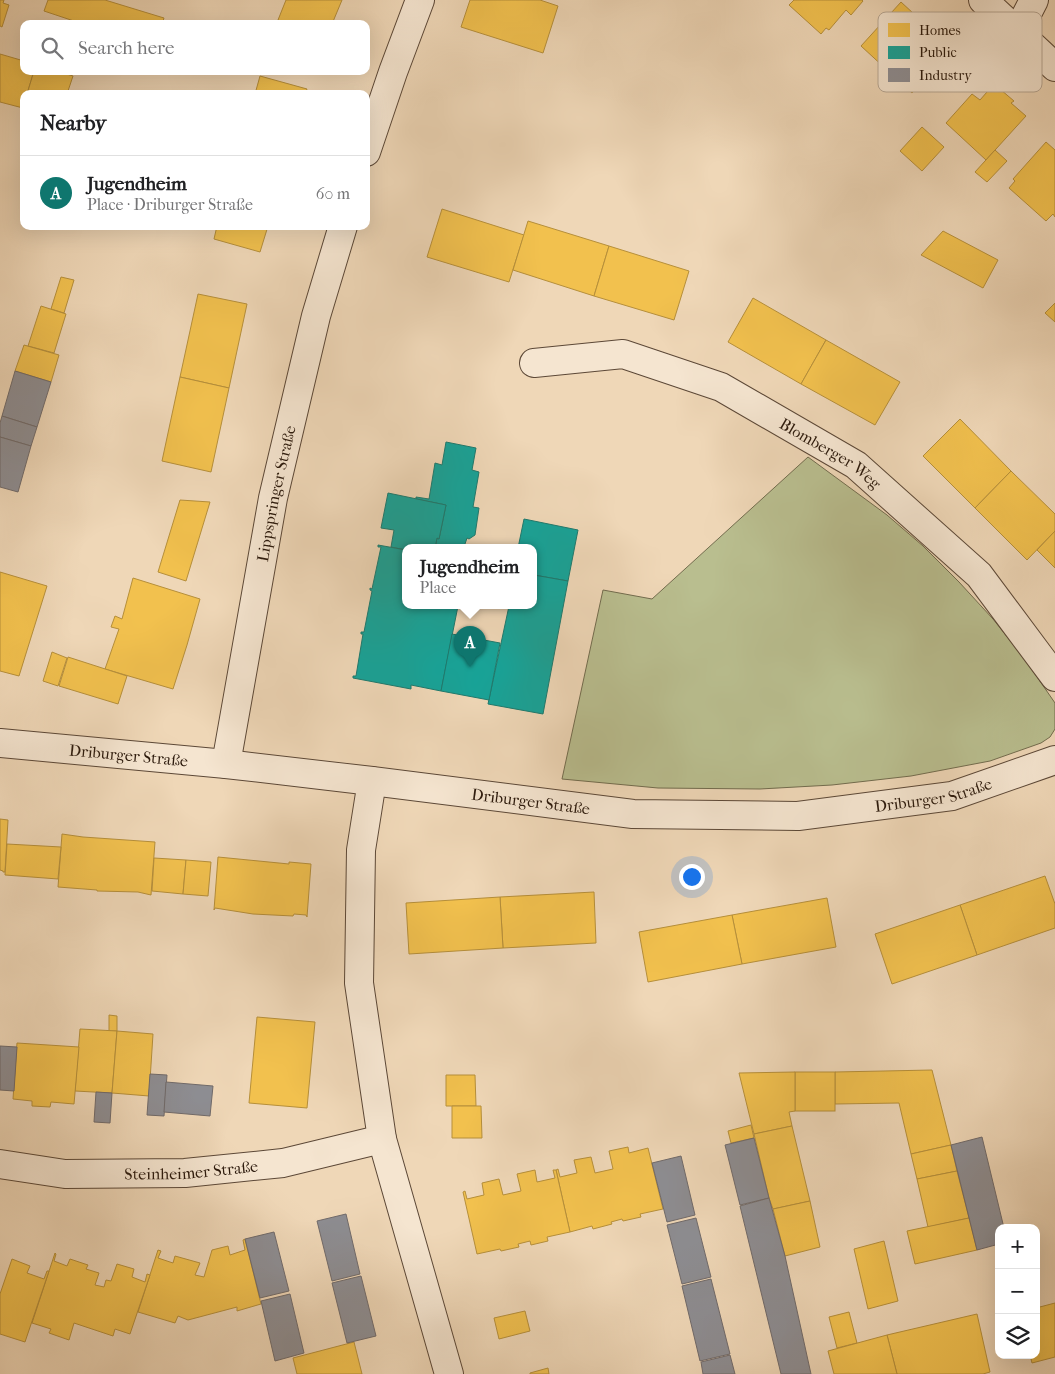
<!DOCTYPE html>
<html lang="en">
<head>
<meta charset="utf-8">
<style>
  :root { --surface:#fff; --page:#f2f2f2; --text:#202124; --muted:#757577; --line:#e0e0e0; --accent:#0f766e }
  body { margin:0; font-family:"IM FELL French Canon",serif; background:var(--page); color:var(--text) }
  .controls { position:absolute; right:15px; bottom:15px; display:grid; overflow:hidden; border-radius:10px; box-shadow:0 5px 20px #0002 }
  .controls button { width:45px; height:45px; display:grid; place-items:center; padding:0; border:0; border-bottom:1px solid var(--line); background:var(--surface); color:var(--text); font:25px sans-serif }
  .you { position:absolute; left:691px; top:876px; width:18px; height:18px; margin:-12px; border:4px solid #fff; border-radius:50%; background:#1a73e8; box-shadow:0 0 0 8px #1a73e833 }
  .badge { display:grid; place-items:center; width:32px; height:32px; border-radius:50%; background:var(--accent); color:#fff; font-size:16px; font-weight:700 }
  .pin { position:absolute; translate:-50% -41px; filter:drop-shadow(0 1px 2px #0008) }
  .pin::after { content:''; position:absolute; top:26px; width:18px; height:15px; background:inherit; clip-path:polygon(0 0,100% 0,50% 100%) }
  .popup { position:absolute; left:402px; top:544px; width:135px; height:65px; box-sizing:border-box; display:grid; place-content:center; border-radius:10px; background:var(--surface); filter:drop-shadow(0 1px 4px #0005); font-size:16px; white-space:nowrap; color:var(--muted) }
  .popup b { font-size:19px; color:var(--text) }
  .popup::after { content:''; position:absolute; left:50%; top:100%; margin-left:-10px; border:10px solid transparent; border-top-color:var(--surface) }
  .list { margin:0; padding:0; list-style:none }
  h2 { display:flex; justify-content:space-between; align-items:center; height:65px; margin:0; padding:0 20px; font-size:21px }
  h2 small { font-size:16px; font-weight:400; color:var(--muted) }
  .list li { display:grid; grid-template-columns:32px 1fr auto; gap:15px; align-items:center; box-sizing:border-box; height:75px; padding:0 20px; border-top:1px solid var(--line) }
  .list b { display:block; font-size:19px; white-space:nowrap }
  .list p { margin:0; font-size:16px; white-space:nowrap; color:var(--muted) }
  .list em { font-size:16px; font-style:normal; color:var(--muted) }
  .icon { flex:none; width:28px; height:28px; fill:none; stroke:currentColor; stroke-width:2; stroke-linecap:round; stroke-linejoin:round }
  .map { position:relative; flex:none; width:1055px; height:1374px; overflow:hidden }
  .search { position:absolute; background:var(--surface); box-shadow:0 5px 20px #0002; left:20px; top:20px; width:350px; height:55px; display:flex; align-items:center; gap:12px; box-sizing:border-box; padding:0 18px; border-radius:10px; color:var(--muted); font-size:19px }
  .panel { position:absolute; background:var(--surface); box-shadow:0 5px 20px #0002; left:20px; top:90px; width:350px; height:140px; border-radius:10px }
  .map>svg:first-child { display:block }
</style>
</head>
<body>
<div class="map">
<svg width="1055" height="1374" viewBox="0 0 1055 1374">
  <rect width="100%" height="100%" fill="#efd7b7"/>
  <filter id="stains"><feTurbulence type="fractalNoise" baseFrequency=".004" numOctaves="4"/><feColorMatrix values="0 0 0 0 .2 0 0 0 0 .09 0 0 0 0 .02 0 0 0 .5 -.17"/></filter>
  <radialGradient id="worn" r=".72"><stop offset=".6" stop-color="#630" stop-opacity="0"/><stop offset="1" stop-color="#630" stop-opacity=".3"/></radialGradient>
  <path fill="#b9be8f" stroke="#726c4e" d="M 808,457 L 887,515 L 923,546 L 959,582 L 993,619 L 1024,658 L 1055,703 L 1055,729 L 1050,737 L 1041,743 L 990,761 L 911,776 L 832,785 L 760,789 L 658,788 L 562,779 L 603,590 L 652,599 Z"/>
  <g fill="#f2c14e" stroke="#b68f3a">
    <path d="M 0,0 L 4,0 L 3,3 L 9,5 L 2,27 L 0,26 Z"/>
    <path d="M 48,0 L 105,0 L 164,18 L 162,24 L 83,24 L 44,11 Z"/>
    <path d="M 286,0 L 342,0 L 332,24 L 287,24 L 278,20 Z"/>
    <path d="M 470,0 L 540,0 L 558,6 L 543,53 L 461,27 Z"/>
    <path d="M 794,0 L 862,0 L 863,1 L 851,15 L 846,10 L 829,30 L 826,28 L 821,34 L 789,5 Z"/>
    <path d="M 901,2 L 952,49 L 934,69 L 938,73 L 928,84 L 923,80 L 912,93 L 861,46 Z"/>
    <path d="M 0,54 L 24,61 L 24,71 L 34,71 L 27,94 L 24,94 L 23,108 L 0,102 Z"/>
    <path d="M 34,71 L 57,71 L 73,76 L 67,94 L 27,94 Z"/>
    <path d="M 260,76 L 307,89 L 305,94 L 255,94 Z"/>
    <path d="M 994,84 L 1014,101 L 1011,103 L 1026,116 L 986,160 L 946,123 L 972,94 L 980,100 Z"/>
    <path d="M 922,127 L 944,147 L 922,171 L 900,151 Z"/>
    <path d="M 1046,142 L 1055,150 L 1055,217 L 1053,214 L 1046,221 L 1009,188 L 1015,181 L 1013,179 Z"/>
    <path d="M 995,150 L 1007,161 L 987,182 L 975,172 Z"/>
    <path d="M 442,209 L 524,235 L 509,282 L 427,257 Z"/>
    <path d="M 528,221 L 609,246 L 594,296 L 513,270 Z"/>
    <path d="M 217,226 L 268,226 L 260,252 L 214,239 Z"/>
    <path d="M 943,231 L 998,260 L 983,288 L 921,255 Z"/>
    <path d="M 609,246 L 689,271 L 674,320 L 594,296 Z"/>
    <path d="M 61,277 L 74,280 L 64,313 L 51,309 Z"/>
    <path d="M 198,294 L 247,304 L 229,388 L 180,377 Z"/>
    <path d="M 753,298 L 826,340 L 801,384 L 728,342 Z"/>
    <path d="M 1055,303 L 1055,322 L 1045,313 Z"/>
    <path d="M 41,306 L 66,314 L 54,353 L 28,346 Z"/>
    <path d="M 826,340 L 900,382 L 875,425 L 801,384 Z"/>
    <path d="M 24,345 L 59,355 L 51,382 L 15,371 Z"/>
    <path d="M 180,377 L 229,388 L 211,472 L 162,461 Z"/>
    <path d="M 960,419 L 1011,471 L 975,508 L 923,456 Z"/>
    <path d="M 1011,471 L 1055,514 L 1055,531 L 1027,560 L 975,508 Z"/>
    <path d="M 180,500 L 210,502 L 186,581 L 158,572 Z"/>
    <path d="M 1055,531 L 1055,568 L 1037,550 Z"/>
    <path d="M 0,572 L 47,586 L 19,676 L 0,671 Z"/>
    <path d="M 133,578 L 200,599 L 187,645 L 173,689 L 105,669 L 119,629 L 111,627 L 115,616 L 122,619 Z"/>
    <path d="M 52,652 L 67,658 L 58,686 L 43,681 Z"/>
    <path d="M 68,657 L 127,676 L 118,704 L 59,686 Z"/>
    <path d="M 0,819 L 8,820 L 5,872 L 3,872 L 3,871 L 0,870 Z"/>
    <path d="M 62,834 L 83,837 L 155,842 L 151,895 L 138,892 L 97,891 L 97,890 L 58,887 Z"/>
    <path d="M 7,844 L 61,847 L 58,879 L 5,875 Z"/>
    <path d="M 218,857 L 289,864 L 289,862 L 311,864 L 307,917 L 306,915 L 294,914 L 293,916 L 253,914 L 215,908 L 214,910 Z"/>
    <path d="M 154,858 L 186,860 L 183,894 L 152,891 Z"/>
    <path d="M 186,860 L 211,862 L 208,896 L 183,894 Z"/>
    <path d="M 1045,876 L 1055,904 L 1055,928 L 977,955 L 960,905 Z"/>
    <path d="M 594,892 L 596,943 L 503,948 L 500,897 Z"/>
    <path d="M 500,897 L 503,948 L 409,954 L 406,903 Z"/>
    <path d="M 827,898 L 836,947 L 742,964 L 732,915 Z"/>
    <path d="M 960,905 L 977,955 L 892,984 L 875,934 Z"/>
    <path d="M 732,915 L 742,964 L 648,982 L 639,932 Z"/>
    <path d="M 109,1015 L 117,1016 L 117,1031 L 109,1031 Z"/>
    <path d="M 257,1017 L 315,1022 L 307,1108 L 249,1103 Z"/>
    <path d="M 80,1029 L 117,1031 L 112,1093 L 75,1091 Z"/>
    <path d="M 117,1031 L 153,1034 L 149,1096 L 112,1093 Z"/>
    <path d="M 17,1043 L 79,1047 L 74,1104 L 51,1102 L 50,1107 L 32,1106 L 32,1101 L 13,1099 Z"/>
    <path d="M 932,1070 L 951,1145 L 911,1154 L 899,1103 L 835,1104 L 835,1072 Z"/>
    <rect x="795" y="1072" width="40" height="39"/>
    <path d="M 795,1072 L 795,1111 L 789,1112 L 792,1126 L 754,1134 L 739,1073 Z"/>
    <path d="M 446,1075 L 475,1075 L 476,1106 L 446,1106 Z"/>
    <path d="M 452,1106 L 481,1106 L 482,1138 L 452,1138 Z"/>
    <path d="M 751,1125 L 754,1138 L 731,1143 L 728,1131 Z"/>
    <path d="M 792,1126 L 810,1201 L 773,1209 L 769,1198 L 754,1134 Z"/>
    <path d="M 951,1145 L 957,1171 L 917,1179 L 911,1154 Z"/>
    <path d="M 628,1147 L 629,1153 L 648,1148 L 663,1209 L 640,1214 L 641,1217 L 623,1221 L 622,1219 L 611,1222 L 612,1224 L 593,1229 L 592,1226 L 570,1232 L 556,1170 L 558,1169 L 560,1177 L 577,1173 L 574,1160 L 591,1157 L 595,1173 L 613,1169 L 609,1151 Z"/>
    <path d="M 535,1170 L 537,1182 L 555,1178 L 553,1170 L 556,1170 L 570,1232 L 547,1237 L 548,1241 L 531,1245 L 530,1241 L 518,1244 L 519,1247 L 501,1251 L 500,1249 L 477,1254 L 463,1192 L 465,1191 L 467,1199 L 484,1195 L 482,1183 L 499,1179 L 503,1195 L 521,1191 L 517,1174 Z"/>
    <path d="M 957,1171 L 969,1218 L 928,1227 L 917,1179 Z"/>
    <path d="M 810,1201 L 820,1247 L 785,1256 L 773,1209 Z"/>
    <path d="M 969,1218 L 977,1250 L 915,1264 L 907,1231 Z"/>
    <path d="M 245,1239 L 261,1304 L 237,1311 L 237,1307 L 188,1320 L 178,1316 L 175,1323 L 138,1312 L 158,1250 L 161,1251 L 158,1258 L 173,1263 L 175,1256 L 200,1263 L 195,1275 L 204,1277 L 212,1250 L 228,1246 L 230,1255 L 245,1250 L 243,1240 Z"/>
    <path d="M 884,1241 L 898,1301 L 868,1309 L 854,1249 Z"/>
    <path d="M 55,1253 L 56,1254 L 54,1261 L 67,1266 L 70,1259 L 88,1265 L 86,1269 L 99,1273 L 95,1285 L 104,1287 L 106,1280 L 111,1281 L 117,1264 L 134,1269 L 132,1277 L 145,1282 L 147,1274 L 150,1275 L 130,1334 L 115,1329 L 113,1336 L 74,1323 L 69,1340 L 49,1333 L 51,1329 L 32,1323 Z"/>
    <path d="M 12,1259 L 30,1266 L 27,1273 L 44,1279 L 47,1271 L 49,1271 L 25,1342 L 0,1334 L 0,1294 Z"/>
    <path d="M 1055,1303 L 1055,1357 L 1032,1363 L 1030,1355 L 1036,1355 L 1036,1308 Z"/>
    <path d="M 525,1311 L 530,1331 L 499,1339 L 494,1318 Z"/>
    <path d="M 849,1312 L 857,1343 L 837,1348 L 829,1317 Z"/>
    <path d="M 977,1314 L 990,1372 L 983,1374 L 897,1374 L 887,1335 Z"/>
    <path d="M 887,1335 L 897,1374 L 834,1374 L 828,1351 Z"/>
    <path d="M 354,1342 L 362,1374 L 297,1374 L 293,1358 Z"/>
    <path d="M 548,1368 L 549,1374 L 530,1374 L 530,1373 Z"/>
  </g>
  <g fill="#17a398" stroke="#1d7a6e">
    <path d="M 446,442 L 476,448 L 472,470 L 479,472 L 473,507 L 479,508 L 475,535 L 469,539 L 467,538 L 465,544 L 468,548 L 435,548 L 437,538 L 439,539 L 446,505 L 416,499 L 416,497 L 429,499 L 435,463 L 442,465 Z"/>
    <path d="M 388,493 L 446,505 L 439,539 L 437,538 L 435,548 L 406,548 L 406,550 L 391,547 L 394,530 L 381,528 Z"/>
    <path d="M 524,519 L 578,530 L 568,581 L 534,575 L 534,548 L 518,548 Z"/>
    <path d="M 378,545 L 406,550 L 406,606 L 458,606 L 441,691 L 411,685 L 411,689 L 353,678 L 353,676 L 356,676 L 363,634 L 361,634 L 361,632 L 364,632 L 372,591 L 370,590 L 370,588 L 372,589 L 381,547 L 378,547 Z"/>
    <path d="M 534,575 L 568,581 L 543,714 L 488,704 L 509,606 L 534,606 Z"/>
    <path d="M 452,634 L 500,643 L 489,700 L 441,691 Z"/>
  </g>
  <g fill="#8d8d92" stroke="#706a6a">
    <path d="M 15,371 L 51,382 L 37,427 L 2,416 Z"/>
    <path d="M 2,416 L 37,427 L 31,446 L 0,437 L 0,423 Z"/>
    <path d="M 0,437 L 31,446 L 18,492 L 0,487 Z"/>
    <path d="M 0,1046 L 17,1047 L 14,1091 L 0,1090 Z"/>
    <path d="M 150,1074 L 167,1075 L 164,1116 L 147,1115 Z"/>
    <path d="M 166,1082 L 213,1086 L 210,1116 L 164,1112 Z"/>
    <path d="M 96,1092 L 112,1093 L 110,1123 L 94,1122 Z"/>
    <path d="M 982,1137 L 1004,1228 L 999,1228 L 999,1244 L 977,1250 L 951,1145 Z"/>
    <path d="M 754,1138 L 769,1198 L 740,1205 L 725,1145 Z"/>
    <path d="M 681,1156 L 695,1215 L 667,1222 L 652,1163 Z"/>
    <path d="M 769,1198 L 785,1256 L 811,1374 L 781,1374 L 740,1206 Z"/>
    <path d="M 346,1214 L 360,1274 L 332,1281 L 317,1221 Z"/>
    <path d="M 696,1218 L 711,1277 L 682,1284 L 667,1225 Z"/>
    <path d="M 274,1232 L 289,1291 L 260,1298 L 245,1239 Z"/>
    <path d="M 361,1276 L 376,1336 L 347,1343 L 332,1283 Z"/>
    <path d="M 711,1279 L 730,1354 L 700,1361 L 682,1286 Z"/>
    <path d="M 290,1294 L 304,1353 L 275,1361 L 261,1301 Z"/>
    <path d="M 730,1355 L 735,1374 L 703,1374 L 701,1362 Z"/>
  </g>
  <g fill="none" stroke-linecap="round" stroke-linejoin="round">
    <defs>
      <g id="minor">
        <path d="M 983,0 L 1055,67"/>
        <path d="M 1018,31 L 1034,0"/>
        <path d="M 366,152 L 393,72 L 420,0"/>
        <path id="s1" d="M 534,363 L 623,354 L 721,387 L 856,465 L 979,575 L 1055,677"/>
        <path id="s2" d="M 0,743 L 226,764 L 372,781 L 633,814 L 798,816 L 952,796 L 1055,760"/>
        <path id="s3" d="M 226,764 L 273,498 L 316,316 L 343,226"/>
        <path d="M 372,781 L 361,850 L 359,983 L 382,1139 L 449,1374"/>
        <path id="s4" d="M 0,1164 L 65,1174 L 185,1173 L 283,1163 L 382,1139"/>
      </g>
    </defs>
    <use href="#minor" stroke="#5c4837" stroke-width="30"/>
    <use href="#minor" stroke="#f5e5d0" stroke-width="28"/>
  </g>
  <g text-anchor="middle" stroke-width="5" stroke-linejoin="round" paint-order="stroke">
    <g font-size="16" fill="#2b190c" stroke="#f5e5d0">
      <text dy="6" stroke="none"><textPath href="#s1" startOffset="321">Blomberger Weg</textPath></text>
      <text dy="6" stroke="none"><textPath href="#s3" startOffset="275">Lippspringer Straße</textPath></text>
      <text dy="6" stroke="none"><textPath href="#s2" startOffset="129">Driburger Straße</textPath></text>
      <text dy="6" stroke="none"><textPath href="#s2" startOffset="939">Driburger Straße</textPath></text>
      <text dy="6" stroke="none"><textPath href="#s2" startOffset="534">Driburger Straße</textPath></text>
      <text dy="6" stroke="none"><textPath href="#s4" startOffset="192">Steinheimer Straße</textPath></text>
    </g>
  </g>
  <rect x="878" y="12" width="164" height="80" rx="8" fill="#f5e5d0" stroke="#b8a895" stroke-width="1"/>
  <rect x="888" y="23" width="22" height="14" fill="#f2c14e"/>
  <rect x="888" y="46" width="22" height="13" fill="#17a398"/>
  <rect x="888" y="68" width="22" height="14" fill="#8d8d92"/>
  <g font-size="14" fill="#2b190c">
    <text x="919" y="35">Homes</text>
    <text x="919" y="57">Public</text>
    <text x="919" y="80">Industry</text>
  </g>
  <rect width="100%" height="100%" filter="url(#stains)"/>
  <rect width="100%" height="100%" fill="url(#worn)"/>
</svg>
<div class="controls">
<button>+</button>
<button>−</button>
<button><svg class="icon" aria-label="layers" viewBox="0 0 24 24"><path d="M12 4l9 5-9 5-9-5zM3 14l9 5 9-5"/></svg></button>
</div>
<div class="you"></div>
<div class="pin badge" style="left:470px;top:667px">A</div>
<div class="popup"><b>Jugendheim</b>Place</div>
<div class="search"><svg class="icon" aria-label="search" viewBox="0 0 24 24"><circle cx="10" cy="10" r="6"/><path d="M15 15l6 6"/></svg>Search here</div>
<section class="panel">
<h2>Nearby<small></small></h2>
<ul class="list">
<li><span class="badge">A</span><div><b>Jugendheim</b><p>Place · Driburger Straße</p></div><em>60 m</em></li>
</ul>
</section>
</div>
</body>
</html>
